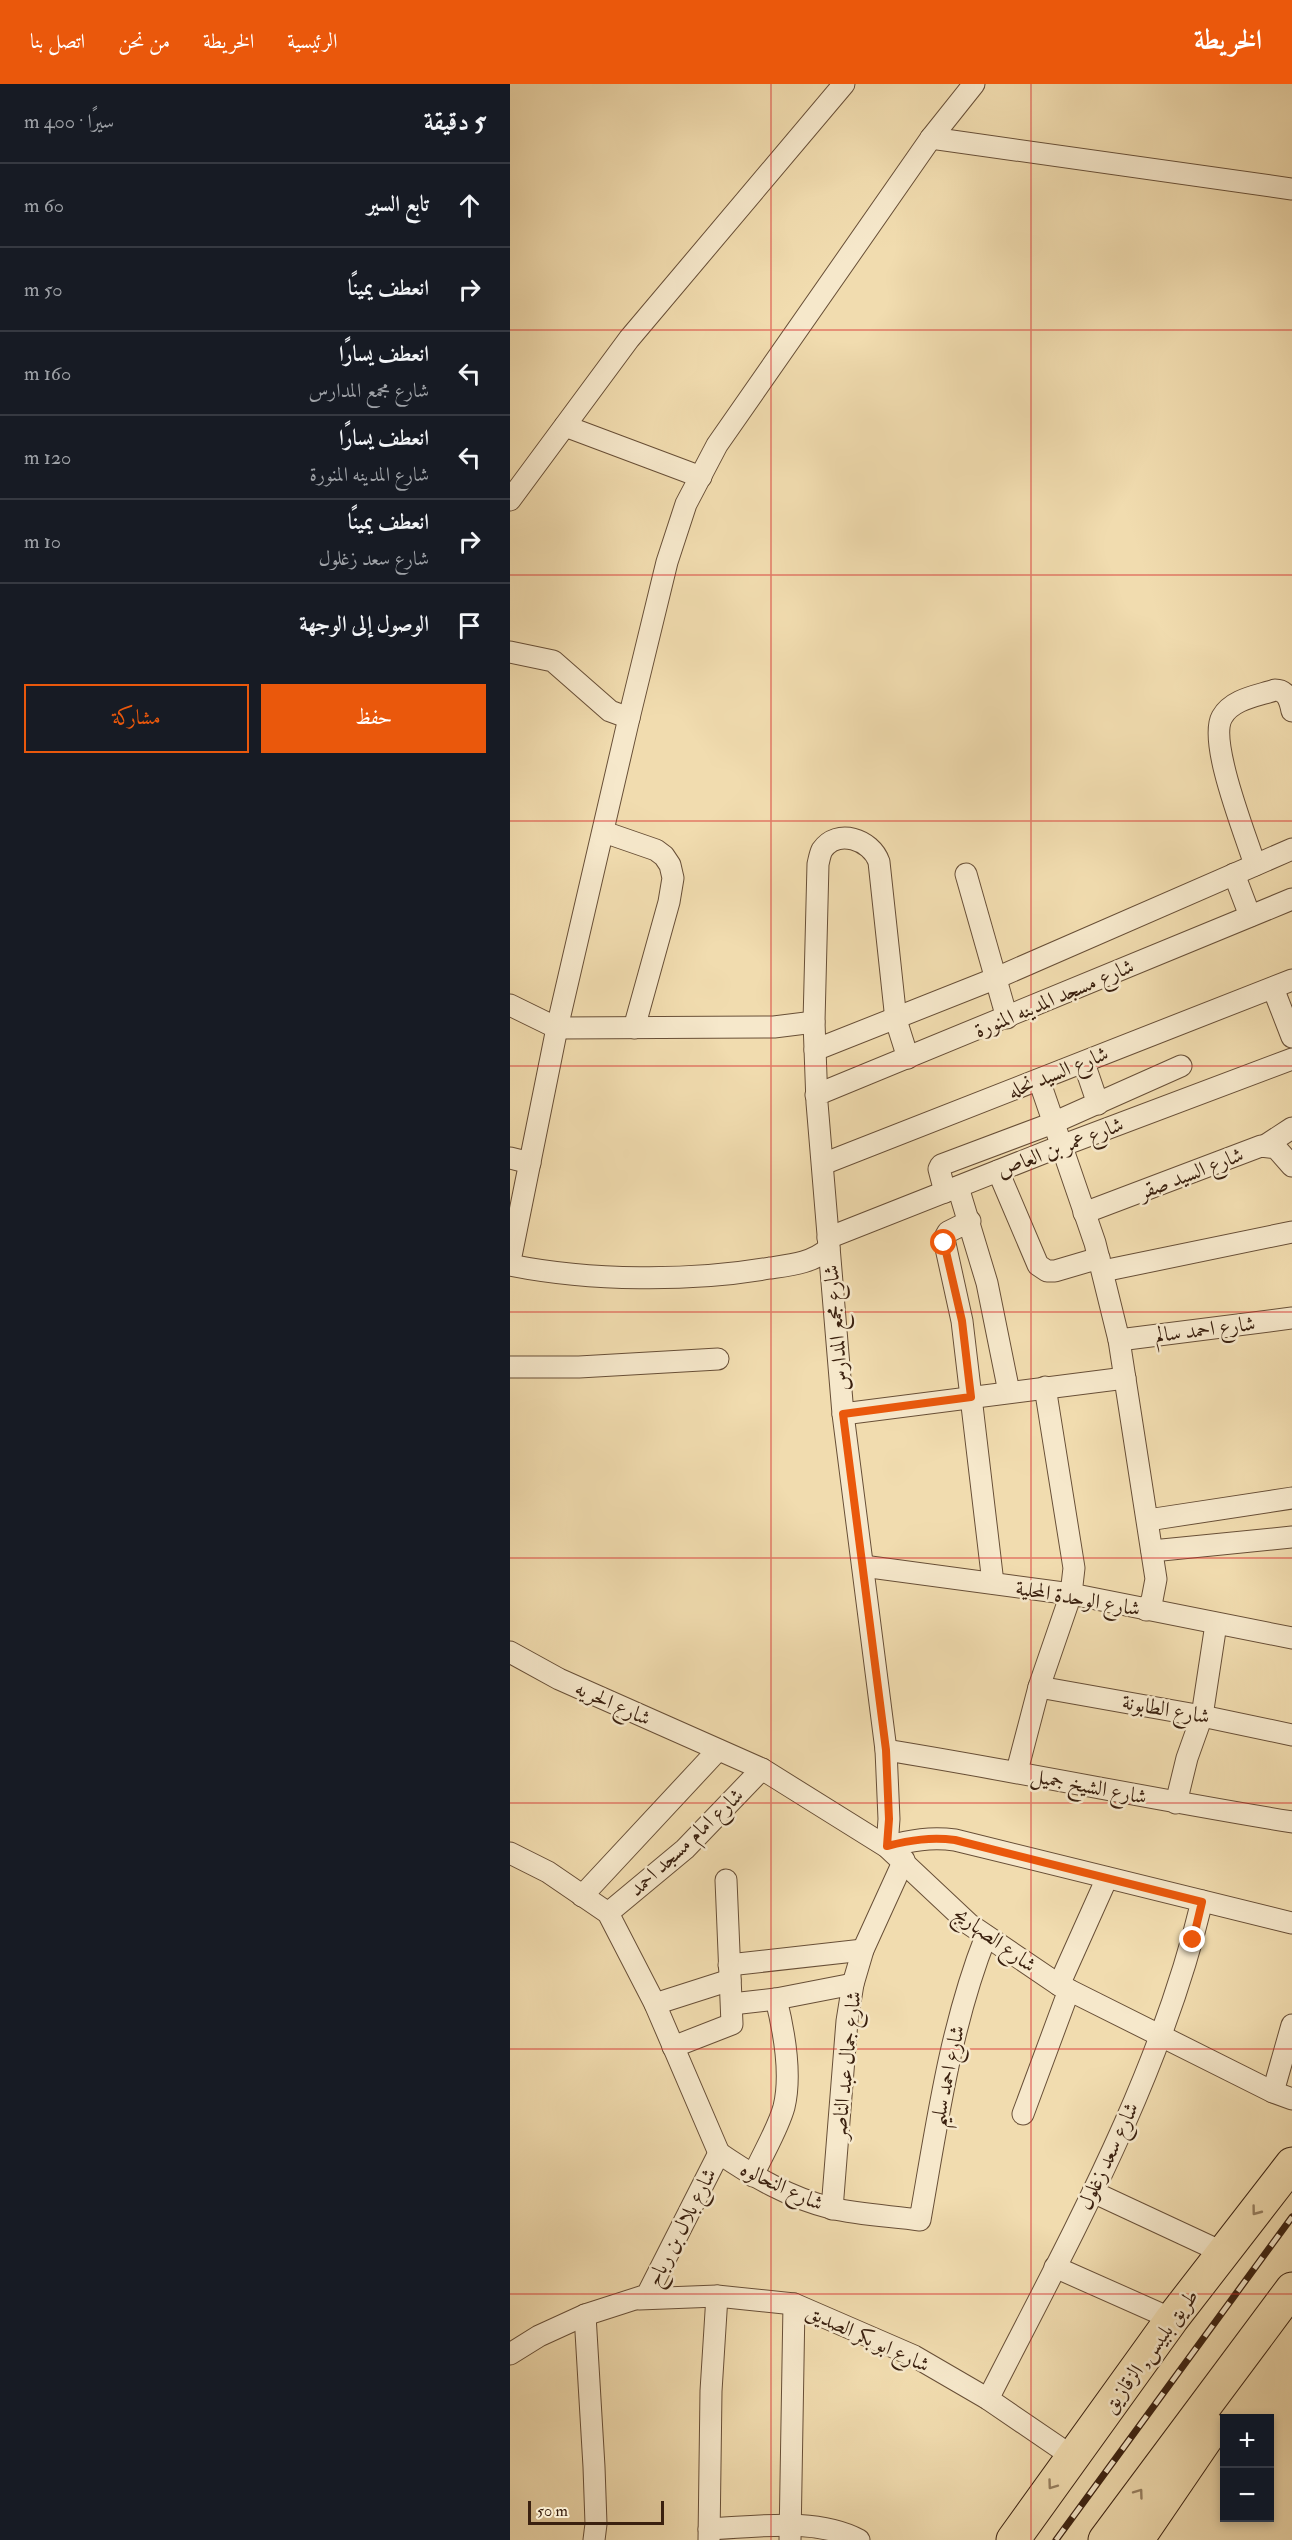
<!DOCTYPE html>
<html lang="ar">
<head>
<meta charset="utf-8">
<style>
  :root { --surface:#171b24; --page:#242831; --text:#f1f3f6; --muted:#9ea1a6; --line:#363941; --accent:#ea580c }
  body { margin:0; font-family:"IM FELL Double Pica",Amiri,serif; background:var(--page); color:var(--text); direction:rtl }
  .controls { position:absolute; right:18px; bottom:18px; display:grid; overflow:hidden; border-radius:0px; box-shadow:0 3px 9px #0003 }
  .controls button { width:54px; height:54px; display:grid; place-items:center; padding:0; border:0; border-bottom:2px solid var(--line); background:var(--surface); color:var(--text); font:30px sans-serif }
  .scale { position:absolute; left:18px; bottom:15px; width:136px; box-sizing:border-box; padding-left:6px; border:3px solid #3a200f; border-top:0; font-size:16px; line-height:21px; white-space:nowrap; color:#3a200f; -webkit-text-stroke:4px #f6e8cb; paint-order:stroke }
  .stop { position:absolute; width:18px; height:18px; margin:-14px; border:4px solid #ea580c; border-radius:50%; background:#fff }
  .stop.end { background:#ea580c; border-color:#fff; box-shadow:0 2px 6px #0008 }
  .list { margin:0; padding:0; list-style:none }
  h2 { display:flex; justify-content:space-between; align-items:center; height:78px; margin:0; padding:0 24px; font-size:26px }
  h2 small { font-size:20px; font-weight:400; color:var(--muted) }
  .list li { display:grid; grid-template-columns:39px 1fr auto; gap:18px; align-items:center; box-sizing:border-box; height:84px; padding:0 24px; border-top:2px solid var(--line) }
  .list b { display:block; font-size:22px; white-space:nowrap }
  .list p { margin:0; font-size:20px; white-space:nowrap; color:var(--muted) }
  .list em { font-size:20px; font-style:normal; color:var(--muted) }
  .actions { display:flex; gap:12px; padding:18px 24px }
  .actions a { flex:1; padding:14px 0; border:2px solid var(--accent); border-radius:0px; text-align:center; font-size:21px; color:var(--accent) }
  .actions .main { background:var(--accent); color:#fff }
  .icon { flex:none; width:33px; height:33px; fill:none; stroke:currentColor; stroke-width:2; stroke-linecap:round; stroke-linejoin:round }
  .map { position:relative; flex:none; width:782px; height:2456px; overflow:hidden; direction:ltr }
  header { display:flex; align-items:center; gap:36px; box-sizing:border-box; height:84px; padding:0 30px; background:var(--accent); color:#fff }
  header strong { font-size:28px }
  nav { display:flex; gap:33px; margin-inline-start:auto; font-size:21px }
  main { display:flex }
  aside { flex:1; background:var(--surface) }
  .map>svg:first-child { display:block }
</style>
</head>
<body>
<header>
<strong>الخريطة</strong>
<nav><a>الرئيسية</a><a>الخريطة</a><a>من نحن</a><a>اتصل بنا</a></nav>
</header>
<main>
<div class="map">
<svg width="782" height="2456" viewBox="0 0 782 2456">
  <rect width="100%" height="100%" fill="#f1dcaf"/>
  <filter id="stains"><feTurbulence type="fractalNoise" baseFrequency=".00333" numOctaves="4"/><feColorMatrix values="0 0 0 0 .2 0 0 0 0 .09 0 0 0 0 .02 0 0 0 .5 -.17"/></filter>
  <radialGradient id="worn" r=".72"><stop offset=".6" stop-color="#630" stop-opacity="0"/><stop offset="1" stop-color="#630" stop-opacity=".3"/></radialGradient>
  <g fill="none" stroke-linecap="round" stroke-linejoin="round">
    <defs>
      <g id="street">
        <path d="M 421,54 L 782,105"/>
        <path d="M 55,342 L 191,393"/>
        <path d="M 0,416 L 119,255 L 334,0"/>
        <path d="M 0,568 L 43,577 L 100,627 L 119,634"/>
        <path d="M 94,748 L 146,766 L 154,772 L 160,781 L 163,794 L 159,818 L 124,944"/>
        <path d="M 745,781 C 736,752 698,658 712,633 C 722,615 747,612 765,606 C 777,606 780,617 782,627"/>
        <path d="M 456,790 L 497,934"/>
        <path d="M 724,790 L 740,832"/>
        <path d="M 763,904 L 782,953"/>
        <path d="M 0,921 L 47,944 L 264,943 L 304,938"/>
        <path d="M 305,966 L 484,895 L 782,765"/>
        <path d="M 398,974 L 386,936 L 369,778 C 361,755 327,744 312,766 C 310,770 309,776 308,780 L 304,938 L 307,1019 L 333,1330 L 376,1666 L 379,1735 L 377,1763 C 401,1756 421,1753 445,1756 L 782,1839"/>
        <path d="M 574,979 L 588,1020"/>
        <path d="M 529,996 L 585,1159 L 609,1256 L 646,1495 L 642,1516 L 636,1526"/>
        <path d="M 306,1011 L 782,815"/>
        <path d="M 756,1061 L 782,1044"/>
        <path d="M 0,1074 L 20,1079"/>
        <path d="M 313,1080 L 782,896"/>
        <path d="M 488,1087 L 528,1181 L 537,1187 L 545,1187 L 589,1174"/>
        <path d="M 448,1103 L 477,1199 L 499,1308"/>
        <path d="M 435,1108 L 429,1085 L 431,1081 L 543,1039 L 671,982"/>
        <path d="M 574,1129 L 751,1062 L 766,1064 L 782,1082"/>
        <path d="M 460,1137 L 438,1148 L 434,1155 L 452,1237 L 483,1499"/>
        <path d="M 318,1154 L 551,1062 L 782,975"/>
        <path d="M 0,1177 L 47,944 L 119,634 L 157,478 L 176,420 L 207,361 L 421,54 L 464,0"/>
        <path d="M 0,1181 C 79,1197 180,1198 260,1184 C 281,1181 303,1179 319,1164"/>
        <path d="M 593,1187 L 782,1148"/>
        <path d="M 609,1256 L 782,1234"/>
        <path d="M 0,1283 L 69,1283 L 208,1275"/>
        <path d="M 333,1330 L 615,1294"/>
        <path d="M 638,1436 L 782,1414"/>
        <path d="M 642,1467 L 782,1453"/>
        <path d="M 353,1482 L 561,1510 L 782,1554"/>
        <path d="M 0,1568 L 49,1595 L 252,1685 L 377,1763 L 459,1840 L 549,1901 L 763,2008 L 782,2015"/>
        <path d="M 529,1603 L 692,1632 L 782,1651"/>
        <path d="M 376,1666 C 512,1688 646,1716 782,1738"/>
        <path d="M 507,1687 L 529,1603 L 561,1510 L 564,1484 L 535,1303"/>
        <path d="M 666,1719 L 677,1674 L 692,1632 L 706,1540"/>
        <path d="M 0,1769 L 38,1788 L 98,1829 L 145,1920 L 209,2069"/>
        <path d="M 72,1812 L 208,1666"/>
        <path d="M 98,1829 L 175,1765 L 252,1685"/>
        <path d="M 219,1881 L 353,1866"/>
        <path d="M 549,1901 L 597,1794"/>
        <path d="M 145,1920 L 220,1896"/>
        <path d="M 222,1920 L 266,1915 L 343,1900"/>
        <path d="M 163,1963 L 222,1940 L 216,1796"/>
        <path d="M 763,2008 L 782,1941"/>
        <path d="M 513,2030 L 559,1906"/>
        <path d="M 209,2069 C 244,2093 280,2114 321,2124 C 350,2131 381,2132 410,2136 C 427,2040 440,1943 476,1852"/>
        <path d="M 243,2092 C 252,2071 268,2045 274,2023 C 282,1990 274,1947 266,1915"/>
        <path d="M 583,2108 L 714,2169"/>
        <path d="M 322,2125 L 337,1937 L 343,1900 L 353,1866 L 394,1776"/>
        <path d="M 545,2183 L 662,2235"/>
        <path d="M 129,2215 L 207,2212 L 284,2220 L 404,2272 L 478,2315 L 563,2373"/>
        <path d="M 75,2231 L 84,2383 L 86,2440 L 84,2456"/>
        <path d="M 0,2270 L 29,2252 L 75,2231 L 137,2211 L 209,2069"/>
        <path d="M 478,2315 C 560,2154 650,1994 692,1817"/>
        <path d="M 199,2445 C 247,2443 305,2433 349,2456"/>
        <path d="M 199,2456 L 201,2307 L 207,2212"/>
        <path d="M 280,2456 L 284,2220"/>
      </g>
      <g id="highway">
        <path d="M 503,2456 L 662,2235 L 782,2080"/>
        <path d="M 595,2456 L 782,2205"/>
        <path d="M 627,2456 L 702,2346"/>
      </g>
    </defs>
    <use href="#street" stroke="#684f37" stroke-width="23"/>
    <use href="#highway" stroke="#3a200f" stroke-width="35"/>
    <use href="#street" stroke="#f6e8cb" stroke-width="21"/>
    <use href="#highway" stroke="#f1dcaf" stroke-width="33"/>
    <defs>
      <path id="rail" d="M 546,2456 L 782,2133"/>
    </defs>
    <use href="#rail" stroke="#3a200f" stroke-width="7"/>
    <use href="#rail" stroke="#f6e8cb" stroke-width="4.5" stroke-dasharray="14" stroke-linecap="butt"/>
  </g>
  <defs><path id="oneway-chevron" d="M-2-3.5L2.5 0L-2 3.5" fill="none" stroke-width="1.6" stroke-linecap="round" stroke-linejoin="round" transform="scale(1.5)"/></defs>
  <g stroke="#967e5f">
    <use href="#oneway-chevron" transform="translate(746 2127) rotate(127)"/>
    <use href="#oneway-chevron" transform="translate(542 2401) rotate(126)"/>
    <use href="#oneway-chevron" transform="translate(629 2409) rotate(-54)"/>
  </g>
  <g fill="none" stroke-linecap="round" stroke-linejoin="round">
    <path stroke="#ea580c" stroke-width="8" d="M 434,1159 L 452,1237 L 461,1313 L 333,1330 L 376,1666 L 379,1735 L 377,1762 C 401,1756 421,1753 445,1756 L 692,1818 L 683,1856"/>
  </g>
  <path fill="none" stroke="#d62828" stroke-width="1.5" stroke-opacity="0.55" d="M 261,0 L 261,2456M 521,0 L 521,2456M 0,246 L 782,246M 0,491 L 782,491M 0,737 L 782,737M 0,982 L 782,982M 0,1228 L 782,1228M 0,1474 L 782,1474M 0,1719 L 782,1719M 0,1965 L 782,1965M 0,2210 L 782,2210"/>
  <g text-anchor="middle" stroke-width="5" stroke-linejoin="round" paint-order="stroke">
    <g font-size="21" fill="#3a200f" stroke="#f6e8cb">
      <text transform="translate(544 914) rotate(-23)" y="7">شارع مسجد المدينه المنورة</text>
      <text transform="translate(548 988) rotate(-22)" y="7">شارع السيد نحله</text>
      <text transform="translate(550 1063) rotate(-21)" y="7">شارع عمر بن العاص</text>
      <text transform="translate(681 1089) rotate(-21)" y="7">شارع السيد صقر</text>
      <text transform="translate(326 1244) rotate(-95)" y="7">شارع مجمع المدارس</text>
      <text transform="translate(695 1245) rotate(-7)" y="7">شارع احمد سالم</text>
      <text transform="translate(568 1514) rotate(10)" y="7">شارع الوحدة المحلية</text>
      <text transform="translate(103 1619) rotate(24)" y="7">شارع الحريه</text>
      <text transform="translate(656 1625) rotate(10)" y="7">شارع الطابونة</text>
      <text transform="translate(579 1702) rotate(11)" y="7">شارع الشيخ جميل</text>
      <text transform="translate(176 1758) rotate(-43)" y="7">شارع امام مسجد احمد</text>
      <text transform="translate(485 1855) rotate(36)" y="7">شارع الصهاريج</text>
      <text transform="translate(336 1981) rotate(-84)" y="7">شارع جمال عبد الناصر</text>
      <text transform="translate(437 1992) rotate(-78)" y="7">شارع احمد سليم</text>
      <text transform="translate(598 2072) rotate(-65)" y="7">شارع سعد زغلول</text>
      <text transform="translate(272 2102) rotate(25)" y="7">شارع النحالوه</text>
      <text transform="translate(171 2143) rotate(-63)" y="7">شارع بلال بن رباح</text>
      <text transform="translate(358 2254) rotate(25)" y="7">شارع ابو بكر الصديق</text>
      <text transform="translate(640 2267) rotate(-54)" y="7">طريق بلبيس, الزقازيق</text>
    </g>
  </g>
  <rect width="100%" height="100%" filter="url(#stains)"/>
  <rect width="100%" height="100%" fill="url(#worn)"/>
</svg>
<div class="controls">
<button>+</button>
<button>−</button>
</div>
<div class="scale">50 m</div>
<div class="stop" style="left:434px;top:1159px"></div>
<div class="stop end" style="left:683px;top:1856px"></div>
</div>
<aside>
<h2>5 دقيقة<small>سيرًا · 400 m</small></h2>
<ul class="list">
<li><svg class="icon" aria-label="ahead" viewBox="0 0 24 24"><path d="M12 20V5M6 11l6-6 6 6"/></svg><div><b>تابع السير</b></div><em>60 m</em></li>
<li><svg class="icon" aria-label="right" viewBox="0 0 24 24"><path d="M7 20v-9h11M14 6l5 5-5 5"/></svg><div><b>انعطف يمينًا</b></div><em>50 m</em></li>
<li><svg class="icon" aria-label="left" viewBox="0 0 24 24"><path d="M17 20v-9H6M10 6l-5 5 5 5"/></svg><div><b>انعطف يسارًا</b><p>شارع مجمع المدارس</p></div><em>160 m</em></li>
<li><svg class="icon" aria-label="left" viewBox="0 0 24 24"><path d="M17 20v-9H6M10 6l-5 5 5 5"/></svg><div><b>انعطف يسارًا</b><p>شارع المدينه المنورة</p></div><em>120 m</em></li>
<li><svg class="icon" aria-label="right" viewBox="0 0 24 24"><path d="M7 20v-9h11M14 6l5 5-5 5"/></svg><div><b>انعطف يمينًا</b><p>شارع سعد زغلول</p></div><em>10 m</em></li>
<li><svg class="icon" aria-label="arrive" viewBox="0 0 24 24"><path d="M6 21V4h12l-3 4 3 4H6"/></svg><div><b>الوصول إلى الوجهة</b></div></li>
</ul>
<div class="actions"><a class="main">حفظ</a><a>مشاركة</a></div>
</aside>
</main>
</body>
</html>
